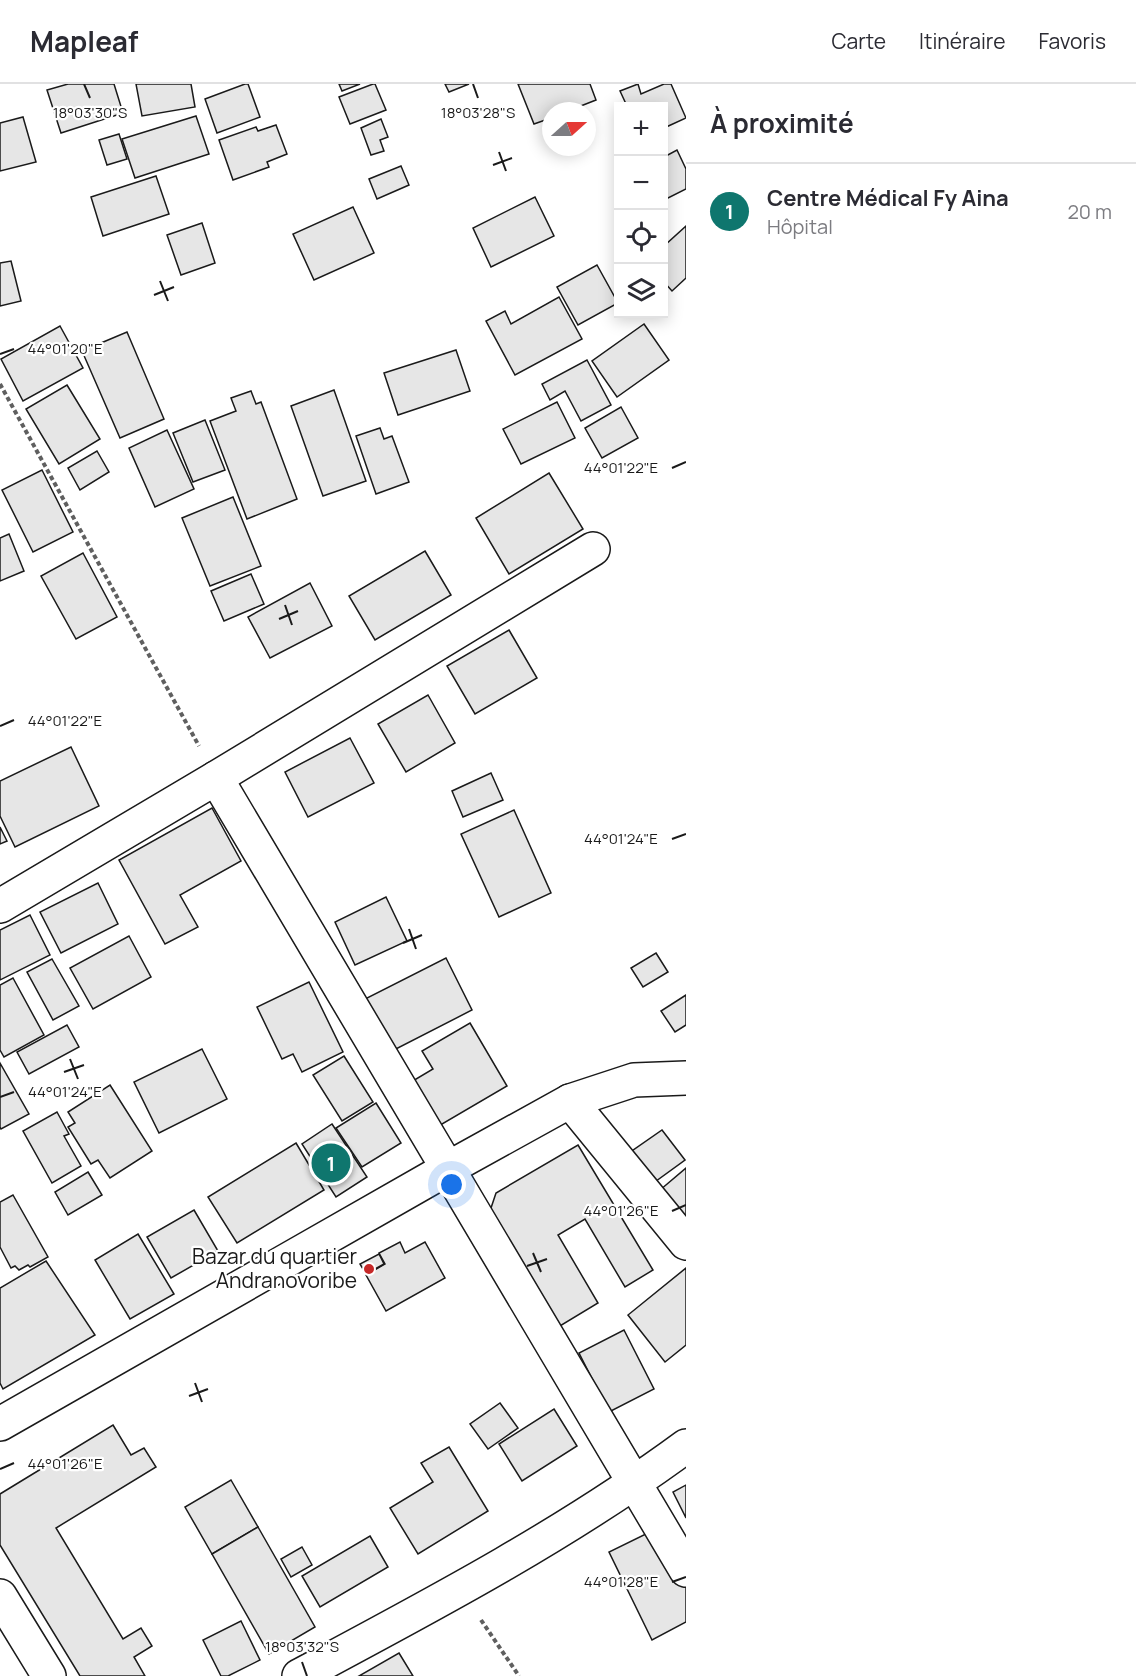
<!DOCTYPE html>
<html lang="fr">
<head>
<meta charset="utf-8">
<style>
  :root { --surface:#fff; --page:#f7f7f7; --text:#2b2b33; --muted:#7c7c81; --line:#e1e1e2; --accent:#0f766e }
  body { margin:0; font-family:Manrope,sans-serif; background:var(--page); color:var(--text) }
  .controls { position:absolute; right:18px; top:18px; display:grid; overflow:hidden; border-radius:0px; box-shadow:0 3px 15px #0003 }
  .controls button { width:54px; height:54px; display:grid; place-items:center; padding:0; border:0; border-bottom:2px solid var(--line); background:var(--surface); color:var(--text); font:30px sans-serif }
  .compass { position:absolute; left:542px; top:18px; width:54px; height:54px; border-radius:50%; background:var(--surface); box-shadow:0 3px 15px #0003; rotate:69deg }
  .you { position:absolute; left:452px; top:1101px; width:21px; height:21px; margin:-15px; border:4px solid #fff; border-radius:50%; background:#1a73e8; box-shadow:0 0 0 9px #1a73e833 }
  .badge { display:grid; place-items:center; width:39px; height:39px; border-radius:50%; background:var(--accent); color:#fff; font-size:20px; font-weight:700 }
  .pin { position:absolute; translate:-50% -50%; border:3px solid #fff; box-shadow:0 2px 6px #0006 }
  .list { margin:0; padding:0; list-style:none }
  h2 { display:flex; justify-content:space-between; align-items:center; height:78px; margin:0; padding:0 24px; font-size:26px }
  h2 small { font-size:20px; font-weight:400; color:var(--muted) }
  .list li { display:grid; grid-template-columns:39px 1fr auto; gap:18px; align-items:center; box-sizing:border-box; height:96px; padding:0 24px; border-top:2px solid var(--line) }
  .list b { display:block; font-size:22px; white-space:nowrap }
  .list p { margin:0; font-size:20px; white-space:nowrap; color:var(--muted) }
  .list em { font-size:20px; font-style:normal; color:var(--muted) }
  .icon { flex:none; width:33px; height:33px; fill:none; stroke:currentColor; stroke-width:2; stroke-linecap:round; stroke-linejoin:round }
  .map { position:relative; flex:none; width:686px; height:1592px; overflow:hidden }
  header { display:flex; align-items:center; gap:36px; box-sizing:border-box; height:84px; padding:0 30px; background:var(--surface); border-bottom:2px solid var(--line) }
  header strong { font-size:28px }
  nav { display:flex; gap:33px; margin-inline-start:auto; font-size:21px }
  main { display:flex }
  aside { flex:1; background:var(--surface) }
  .map>svg:first-child { display:block }
</style>
</head>
<body>
<header>
<strong>Mapleaf</strong>
<nav><a>Carte</a><a>Itinéraire</a><a>Favoris</a></nav>
</header>
<main>
<div class="map">
<svg width="686" height="1592" viewBox="0 0 686 1592">
  <rect width="100%" height="100%" fill="#fff"/>
  <g fill="#e6e6e6" stroke="#1a1a1a" stroke-width="1.5">
    <path d="M 68,0 L 114,0 L 123,29 L 61,49 L 47,6 Z"/>
    <path d="M 136,0 L 191,0 L 195,23 L 142,32 Z"/>
    <path d="M 245,0 L 248,0 L 260,33 L 217,49 L 205,15 Z"/>
    <path d="M 339,0 L 360,0 L 342,7 Z"/>
    <path d="M 373,0 L 375,0 L 386,26 L 350,40 L 339,13 Z"/>
    <path d="M 445,0 L 469,0 L 449,8 Z"/>
    <path d="M 518,0 L 590,0 L 596,16 L 568,27 L 551,27 L 551,34 L 534,40 Z"/>
    <path d="M 638,0 L 641,10 L 664,0 L 671,0 L 686,34 L 664,44 L 664,22 L 627,22 L 620,7 Z"/>
    <path d="M 196,32 L 209,70 L 135,94 L 122,55 Z"/>
    <path d="M 23,33 L 36,78 L 0,87 L 0,39 Z"/>
    <path d="M 381,35 L 388,53 L 380,56 L 384,67 L 371,71 L 361,44 Z"/>
    <path d="M 276,41 L 287,70 L 267,78 L 269,83 L 233,96 L 219,56 L 256,43 L 258,47 Z"/>
    <path d="M 119,50 L 127,75 L 107,81 L 99,56 Z"/>
    <path d="M 677,66 L 686,85 L 686,105 L 664,116 L 664,73 Z"/>
    <path d="M 401,82 L 409,101 L 377,115 L 369,95 Z"/>
    <path d="M 156,92 L 169,130 L 103,152 L 91,113 Z"/>
    <path d="M 535,113 L 554,152 L 491,183 L 473,144 Z"/>
    <path d="M 353,123 L 374,169 L 314,196 L 293,150 Z"/>
    <path d="M 202,139 L 215,179 L 181,191 L 167,151 Z"/>
    <path d="M 686,142 L 686,194 L 672,207 L 664,198 L 664,159 L 665,161 Z"/>
    <path d="M 11,177 L 21,217 L 0,222 L 0,179 Z"/>
    <path d="M 597,181 L 618,219 L 578,241 L 557,203 Z"/>
    <path d="M 559,213 L 582,255 L 515,291 L 486,237 L 505,227 L 511,240 Z"/>
    <path d="M 644,240 L 669,276 L 617,313 L 592,277 Z"/>
    <path d="M 60,242 L 83,284 L 23,317 L 1,275 Z"/>
    <path d="M 127,248 L 164,335 L 120,354 L 82,267 Z"/>
    <path d="M 456,266 L 470,307 L 398,331 L 384,289 Z"/>
    <path d="M 587,276 L 611,321 L 581,337 L 565,307 L 550,316 L 542,300 Z"/>
    <path d="M 67,301 L 100,355 L 59,380 L 26,325 Z"/>
    <path d="M 334,306 L 366,397 L 323,412 L 291,322 Z"/>
    <path d="M 251,307 L 256,320 L 261,318 L 297,415 L 247,435 L 210,337 L 236,327 L 231,314 Z"/>
    <path d="M 557,318 L 575,354 L 521,380 L 503,345 Z"/>
    <path d="M 621,323 L 638,354 L 602,374 L 585,344 Z"/>
    <path d="M 205,336 L 225,386 L 193,398 L 173,349 Z"/>
    <path d="M 380,344 L 384,355 L 392,352 L 409,398 L 376,410 L 356,352 Z"/>
    <path d="M 167,346 L 194,405 L 155,423 L 129,364 Z"/>
    <path d="M 97,367 L 109,388 L 80,406 L 68,384 Z"/>
    <path d="M 42,386 L 73,448 L 33,468 L 2,406 Z"/>
    <path d="M 549,389 L 583,445 L 509,490 L 476,434 Z"/>
    <path d="M 233,413 L 261,482 L 210,502 L 182,434 Z"/>
    <path d="M 9,450 L 24,487 L 0,497 L 0,454 Z"/>
    <path d="M 425,467 L 451,511 L 375,556 L 349,512 Z"/>
    <path d="M 83,469 L 117,533 L 76,555 L 41,492 Z"/>
    <path d="M 251,490 L 264,520 L 224,537 L 211,507 Z"/>
    <path d="M 310,499 L 332,542 L 270,574 L 248,533 Z"/>
    <path d="M 509,546 L 537,594 L 475,630 L 447,582 Z"/>
    <path d="M 428,611 L 455,659 L 406,688 L 378,640 Z"/>
    <path d="M 350,654 L 374,699 L 308,733 L 285,688 Z"/>
    <path d="M 71,663 L 99,722 L 15,763 L 0,732 L 0,697 Z"/>
    <path d="M 491,689 L 503,716 L 463,733 L 452,707 Z"/>
    <path d="M 212,724 L 241,777 L 180,811 L 198,843 L 165,860 L 119,776 Z"/>
    <path d="M 514,726 L 551,809 L 499,833 L 461,750 Z"/>
    <path d="M 0,743 L 7,757 L 0,760 Z"/>
    <path d="M 98,799 L 118,840 L 61,869 L 40,828 Z"/>
    <path d="M 386,813 L 407,857 L 355,881 L 335,838 Z"/>
    <path d="M 30,831 L 50,871 L 0,896 L 0,846 Z"/>
    <path d="M 129,852 L 151,893 L 93,925 L 70,884 Z"/>
    <path d="M 656,869 L 668,888 L 643,903 L 631,884 Z"/>
    <path d="M 446,874 L 472,926 L 392,967 L 365,915 Z"/>
    <path d="M 52,875 L 79,922 L 53,936 L 27,888 Z"/>
    <path d="M 13,894 L 44,951 L 4,973 L 0,966 L 0,901 Z"/>
    <path d="M 309,898 L 343,968 L 302,988 L 293,970 L 282,975 L 257,923 Z"/>
    <path d="M 686,911 L 686,941 L 675,948 L 661,927 Z"/>
    <path d="M 470,939 L 507,1002 L 437,1043 L 411,998 L 433,985 L 422,967 Z"/>
    <path d="M 67,941 L 79,963 L 29,990 L 17,968 Z"/>
    <path d="M 202,965 L 227,1015 L 159,1049 L 134,998 Z"/>
    <path d="M 344,972 L 373,1018 L 342,1037 L 313,991 Z"/>
    <path d="M 0,979 L 29,1030 L 1,1045 L 0,1043 Z"/>
    <path d="M 110,1001 L 152,1067 L 110,1094 L 98,1076 L 91,1080 L 68,1043 L 75,1039 L 68,1028 Z"/>
    <path d="M 376,1019 L 401,1059 L 362,1083 L 336,1044 Z"/>
    <path d="M 57,1028 L 69,1050 L 64,1052 L 81,1082 L 52,1099 L 23,1047 Z"/>
    <path d="M 332,1040 L 367,1093 L 336,1113 L 302,1060 Z"/>
    <path d="M 662,1046 L 685,1076 L 652,1100 L 629,1069 Z"/>
    <path d="M 296,1059 L 324,1106 L 237,1159 L 208,1113 Z"/>
    <path d="M 578,1061 L 653,1186 L 625,1203 L 585,1135 L 558,1151 L 598,1219 L 555,1245 L 488,1133 L 496,1109 Z"/>
    <path d="M 686,1084 L 686,1138 L 660,1106 Z"/>
    <path d="M 88,1088 L 102,1111 L 68,1131 L 55,1108 Z"/>
    <path d="M 13,1111 L 48,1173 L 30,1183 L 28,1181 L 19,1186 L 15,1182 L 11,1184 L 0,1163 L 0,1118 Z"/>
    <path d="M 194,1126 L 218,1167 L 171,1194 L 147,1153 Z"/>
    <path d="M 138,1150 L 174,1210 L 130,1235 L 95,1176 Z"/>
    <path d="M 400,1158 L 405,1169 L 425,1158 L 445,1194 L 386,1227 L 366,1191 L 385,1180 L 379,1169 Z"/>
    <path d="M 379,1170 L 384,1180 L 366,1190 L 360,1180 Z"/>
    <path d="M 46,1177 L 95,1251 L 3,1305 L 0,1299 L 0,1204 Z"/>
    <path d="M 686,1184 L 686,1261 L 665,1278 L 628,1231 Z"/>
    <path d="M 624,1246 L 654,1305 L 609,1328 L 579,1269 Z"/>
    <path d="M 500,1319 L 518,1344 L 488,1365 L 470,1340 Z"/>
    <path d="M 554,1325 L 577,1362 L 522,1397 L 499,1360 Z"/>
    <path d="M 113,1341 L 131,1371 L 144,1364 L 156,1383 L 56,1444 L 123,1555 L 141,1544 L 152,1562 L 134,1573 L 145,1592 L 80,1592 L 0,1461 L 0,1410 Z"/>
    <path d="M 449,1363 L 488,1427 L 418,1470 L 390,1424 L 433,1398 L 421,1379 Z"/>
    <path d="M 231,1396 L 258,1443 L 212,1470 L 185,1423 Z"/>
    <path d="M 686,1401 L 686,1434 L 673,1408 Z"/>
    <path d="M 258,1443 L 315,1543 L 269,1570 L 212,1470 Z"/>
    <path d="M 656,1445 L 686,1504 L 686,1538 L 652,1556 L 609,1468 Z"/>
    <path d="M 370,1452 L 388,1483 L 320,1523 L 302,1492 Z"/>
    <path d="M 302,1463 L 312,1481 L 291,1493 L 281,1475 Z"/>
    <path d="M 241,1537 L 260,1576 L 228,1592 L 221,1592 L 203,1556 Z"/>
    <path d="M 399,1569 L 413,1592 L 359,1592 Z"/>
  </g>
  <g fill="none" stroke-linecap="round" stroke-linejoin="round">
    <defs>
      <g id="minor">
        <path d="M 216,694 L 686,1486"/>
        <path d="M 0,822 L 216,694 L 593,465"/>
        <path d="M 570,1017 L 686,1159"/>
        <path d="M 0,1512 L 49,1592"/>
        <path d="M 299,1592 C 432,1521 565,1451 686,1362"/>
      </g>
      <path id="major" d="M 0,1340 L 447,1085 L 570,1017 L 634,996 L 686,994"/>
    </defs>
    <use href="#minor" stroke="#1a1a1a" stroke-width="36"/>
    <use href="#major" stroke="#1a1a1a" stroke-width="36"/>
    <g stroke="#5f5f5f" stroke-width="4" stroke-dasharray="4.5 3" stroke-linecap="butt">
      <path d="M 0,300 L 199,662"/>
      <path d="M 481,1536 L 519,1592"/>
    </g>
    <use href="#minor" stroke="#fff" stroke-width="33"/>
    <use href="#major" stroke="#fff" stroke-width="33"/>
  </g>
  <path fill="none" stroke="#1a1a1a" stroke-width="2" d="M 84,0 L 90,14M 473,0 L 478,14M 499,68 L 506,87M 493,81 L 512,74M 160,197 L 168,217M 154,211 L 174,203M 0,270 L 14,265M 672,384 L 686,378M 285,521 L 292,541M 279,535 L 298,527M 0,642 L 14,636M 672,755 L 686,750M 409,845 L 416,865M 403,859 L 422,851M 70,975 L 78,995M 64,988 L 84,981M 0,1013 L 14,1008M 672,1127 L 686,1121M 533,1169 L 541,1188M 527,1182 L 547,1175M 195,1299 L 202,1318M 189,1312 L 208,1305M 0,1385 L 14,1379M 672,1498 L 686,1493M 302,1578 L 307,1592"/>
  <circle fill="#c62828" stroke="#fff" stroke-width="2" cx="369" cy="1185" r="6"/>
  <g text-anchor="middle" stroke-width="4.5" stroke-linejoin="round" paint-order="stroke">
    <g font-size="21" fill="#1a1a1a" stroke="#fff" text-anchor="end">
      <text x="357" y="1180">Bazar du quartier<tspan x="357" dy="24">Andranovoribe</tspan></text>
    </g>
  </g>
  <g font-size="15" text-anchor="middle" fill="#1a1a1a" stroke="#fff" stroke-width="4.5" stroke-linejoin="round" paint-order="stroke">
    <text x="478" y="34">18°03'28"S</text>
    <text x="90" y="34">18°03'30"S</text>
    <text x="65" y="270">44°01'20"E</text>
    <text x="621" y="389">44°01'22"E</text>
    <text x="65" y="642">44°01'22"E</text>
    <text x="621" y="760">44°01'24"E</text>
    <text x="65" y="1013">44°01'24"E</text>
    <text x="621" y="1132">44°01'26"E</text>
    <text x="65" y="1385">44°01'26"E</text>
    <text x="621" y="1503">44°01'28"E</text>
    <text x="302" y="1568">18°03'32"S</text>
  </g>
</svg>
<div class="controls">
<button>+</button>
<button>−</button>
<button><svg class="icon" aria-label="locate" viewBox="0 0 24 24"><circle cx="12" cy="12" r="6"/><path d="M12 2v4M12 18v4M2 12h4M18 12h4"/></svg></button>
<button><svg class="icon" aria-label="layers" viewBox="0 0 24 24"><path d="M12 4l9 5-9 5-9-5zM3 14l9 5 9-5"/></svg></button>
</div>
<svg class="compass" viewBox="-18 -18 36 36"><path d="M0-13l5 13h-10z" fill="#e53935"/><path d="M0 13l5-13h-10z" fill="#7c7c81"/></svg>
<div class="you"></div>
<div class="pin badge" style="left:331px;top:1079px">1</div>
</div>
<aside>
<h2>À proximité<small></small></h2>
<ul class="list">
<li><span class="badge">1</span><div><b>Centre Médical Fy Aina</b><p>Hôpital</p></div><em>20 m</em></li>
</ul>
</aside>
</main>
</body>
</html>
